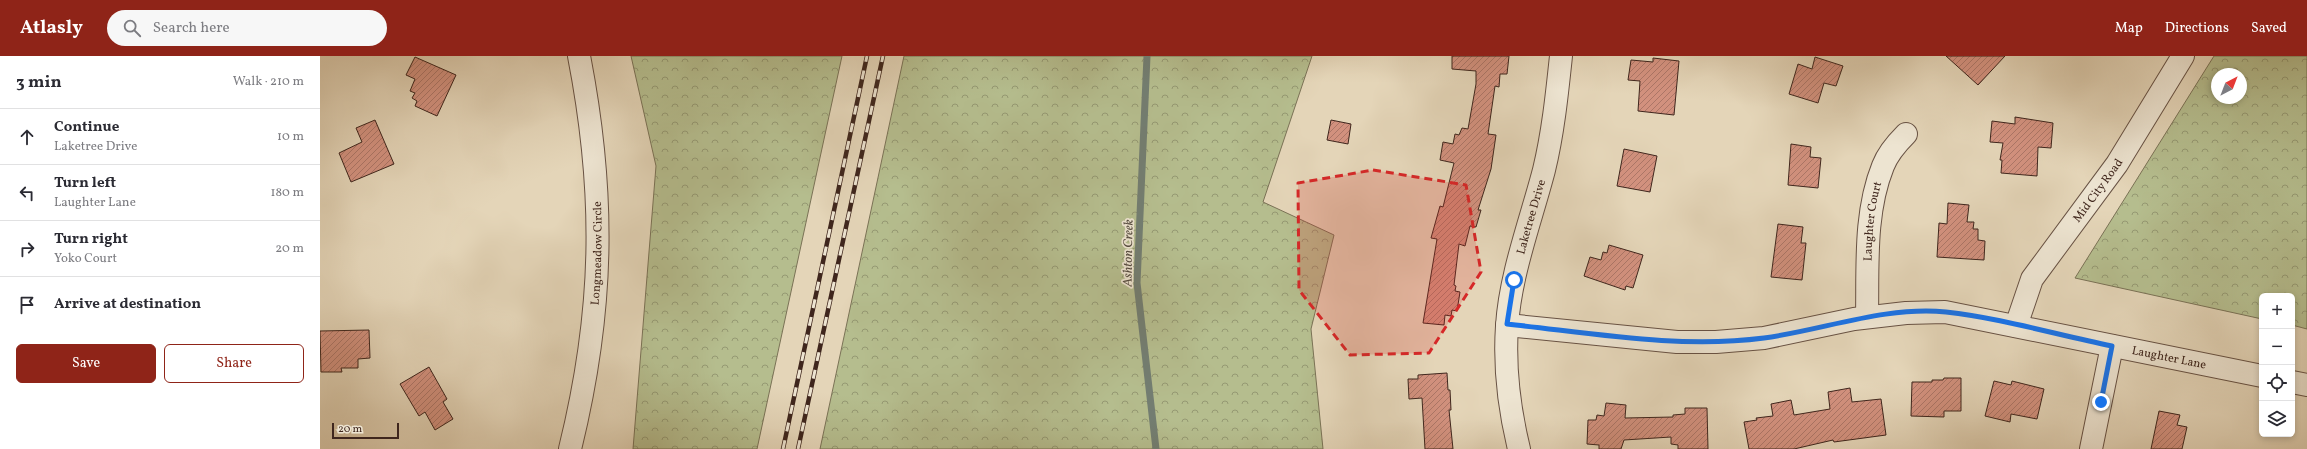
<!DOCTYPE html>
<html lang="en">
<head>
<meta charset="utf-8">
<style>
  :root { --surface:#fff; --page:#f7f7f7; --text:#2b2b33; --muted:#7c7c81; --line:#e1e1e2; --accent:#8f2418 }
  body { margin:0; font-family:Vollkorn,serif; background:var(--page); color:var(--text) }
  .controls { position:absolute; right:12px; bottom:12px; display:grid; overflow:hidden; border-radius:6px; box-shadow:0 2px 6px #0003 }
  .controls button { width:36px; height:36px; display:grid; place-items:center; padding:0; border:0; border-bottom:1px solid var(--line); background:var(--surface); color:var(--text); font:20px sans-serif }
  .compass { position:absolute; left:1891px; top:12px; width:36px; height:36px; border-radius:50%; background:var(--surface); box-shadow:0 2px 6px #0003; rotate:42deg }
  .scale { position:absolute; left:12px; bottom:10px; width:67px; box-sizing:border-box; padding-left:4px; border:2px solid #3f261d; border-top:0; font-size:11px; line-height:14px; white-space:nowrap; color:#3f261d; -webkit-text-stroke:3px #ede4d1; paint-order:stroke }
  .stop { position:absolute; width:12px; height:12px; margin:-9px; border:3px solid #1a73e8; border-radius:50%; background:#fff }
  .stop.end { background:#1a73e8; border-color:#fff; box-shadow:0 1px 4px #0008 }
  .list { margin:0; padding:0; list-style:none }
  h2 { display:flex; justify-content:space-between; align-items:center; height:52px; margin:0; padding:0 16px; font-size:17px }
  h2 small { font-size:13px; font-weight:400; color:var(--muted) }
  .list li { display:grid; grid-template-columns:26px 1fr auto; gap:12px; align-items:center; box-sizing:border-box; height:56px; padding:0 16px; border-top:1px solid var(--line) }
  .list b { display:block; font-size:15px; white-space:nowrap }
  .list p { margin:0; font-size:13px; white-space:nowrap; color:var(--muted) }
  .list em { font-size:13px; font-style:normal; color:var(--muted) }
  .actions { display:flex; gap:8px; padding:12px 16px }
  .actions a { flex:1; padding:9px 0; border:1px solid var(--accent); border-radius:6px; text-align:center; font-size:14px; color:var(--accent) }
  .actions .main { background:var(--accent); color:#fff }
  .icon { flex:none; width:22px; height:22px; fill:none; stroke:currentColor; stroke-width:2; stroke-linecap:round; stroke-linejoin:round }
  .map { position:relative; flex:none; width:1987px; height:393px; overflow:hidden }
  header { display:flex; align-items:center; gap:24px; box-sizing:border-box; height:56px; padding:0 20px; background:var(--accent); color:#fff }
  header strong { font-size:19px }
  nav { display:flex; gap:22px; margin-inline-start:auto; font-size:14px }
  .search { width:280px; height:36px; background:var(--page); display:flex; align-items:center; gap:10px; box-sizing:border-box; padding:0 14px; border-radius:22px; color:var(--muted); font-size:15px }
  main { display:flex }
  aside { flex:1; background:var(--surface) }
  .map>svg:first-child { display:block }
</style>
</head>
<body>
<header>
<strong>Atlasly</strong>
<div class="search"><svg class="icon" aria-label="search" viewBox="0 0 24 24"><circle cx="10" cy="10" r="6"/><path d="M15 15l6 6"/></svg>Search here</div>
<nav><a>Map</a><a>Directions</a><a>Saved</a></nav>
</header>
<main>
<aside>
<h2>3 min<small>Walk · 210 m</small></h2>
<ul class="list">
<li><svg class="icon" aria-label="ahead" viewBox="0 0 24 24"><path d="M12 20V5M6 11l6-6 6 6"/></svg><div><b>Continue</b><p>Laketree Drive</p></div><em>10 m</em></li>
<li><svg class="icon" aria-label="left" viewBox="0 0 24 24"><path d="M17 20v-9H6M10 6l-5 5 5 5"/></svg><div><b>Turn left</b><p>Laughter Lane</p></div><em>180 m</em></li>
<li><svg class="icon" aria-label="right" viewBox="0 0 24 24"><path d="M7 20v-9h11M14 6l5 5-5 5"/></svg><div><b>Turn right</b><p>Yoko Court</p></div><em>20 m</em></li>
<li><svg class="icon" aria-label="arrive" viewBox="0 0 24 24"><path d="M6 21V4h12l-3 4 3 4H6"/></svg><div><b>Arrive at destination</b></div></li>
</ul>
<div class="actions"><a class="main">Save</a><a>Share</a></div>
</aside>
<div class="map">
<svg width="1987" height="393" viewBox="0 0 1987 393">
  <defs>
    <pattern id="forest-crowns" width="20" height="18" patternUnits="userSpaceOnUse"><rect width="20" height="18" fill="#b5bd8e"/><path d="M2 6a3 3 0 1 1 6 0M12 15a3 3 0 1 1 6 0" fill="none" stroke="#959973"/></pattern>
    <pattern id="building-hatch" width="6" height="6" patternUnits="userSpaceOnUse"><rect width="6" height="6" fill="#d2917e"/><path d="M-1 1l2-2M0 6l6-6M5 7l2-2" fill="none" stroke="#ac7667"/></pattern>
  </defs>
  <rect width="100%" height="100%" fill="#e4d5b8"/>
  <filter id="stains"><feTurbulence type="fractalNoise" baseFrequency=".005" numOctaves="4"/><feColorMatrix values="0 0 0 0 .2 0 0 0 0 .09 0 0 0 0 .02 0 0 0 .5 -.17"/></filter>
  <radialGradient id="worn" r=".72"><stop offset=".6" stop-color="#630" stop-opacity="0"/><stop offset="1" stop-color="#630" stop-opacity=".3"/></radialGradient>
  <g fill="url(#forest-crowns)" stroke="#7a7256" fill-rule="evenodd">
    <path d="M 311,0 L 522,0 L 437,393 L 313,393 L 336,110 Z"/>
    <path d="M 584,0 L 992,0 L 943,146 L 1014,179 L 991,273 L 1003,393 L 500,393 Z"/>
    <path d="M 1894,0 L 1987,0 L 1987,273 L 1972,269 L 1972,240 L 1942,240 L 1942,263 L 1755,222 ZM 1897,18 L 1921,18 L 1921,42 L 1897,42 Z"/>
  </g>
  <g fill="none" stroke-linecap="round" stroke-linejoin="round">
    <path stroke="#737e72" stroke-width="7" d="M 827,0 L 817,227 L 836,393"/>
  </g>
  <g fill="url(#building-hatch)" stroke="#3f261d">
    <path d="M 1132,0 L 1189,0 L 1187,18 L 1180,18 L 1179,31 L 1175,30 L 1168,78 L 1176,79 L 1171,113 L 1158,154 L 1161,154 L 1156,171 L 1150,170 L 1145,190 L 1139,188 L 1134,229 L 1136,230 L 1135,235 L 1140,236 L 1137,255 L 1132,254 L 1131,260 L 1125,259 L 1124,269 L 1103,267 L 1117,183 L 1111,182 L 1120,150 L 1123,151 L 1134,107 L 1120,104 L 1123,86 L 1133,88 L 1135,78 L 1139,79 L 1142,72 L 1148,73 L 1156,28 L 1156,15 L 1132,13 Z"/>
    <path d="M 1626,0 L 1685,0 L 1658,29 Z"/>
    <path d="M 95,1 L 136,19 L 117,60 L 95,50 L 97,45 L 92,42 L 95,37 L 90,35 L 95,23 L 86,19 Z"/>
    <path d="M 1495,1 L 1523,10 L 1516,30 L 1504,27 L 1498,47 L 1469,38 L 1478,8 L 1492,13 Z"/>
    <path d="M 1333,2 L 1359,5 L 1354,59 L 1318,55 L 1320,25 L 1308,24 L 1311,4 L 1333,6 Z"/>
    <path d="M 1695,61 L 1733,67 L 1731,92 L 1718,91 L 1717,120 L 1681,117 L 1682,104 L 1680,104 L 1683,87 L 1670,86 L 1672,65 L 1695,68 Z"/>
    <path d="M 55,64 L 74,108 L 31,126 L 19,97 L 42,86 L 36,72 Z"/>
    <path d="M 1011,64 L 1031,68 L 1028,88 L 1007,84 Z"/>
    <path d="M 1471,88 L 1491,91 L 1490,101 L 1501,102 L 1498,132 L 1468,129 Z"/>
    <path d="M 1304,93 L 1337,100 L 1330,136 L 1297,130 Z"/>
    <path d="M 1628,147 L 1649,149 L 1647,166 L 1654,166 L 1653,173 L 1658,173 L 1658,184 L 1665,185 L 1664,204 L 1617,201 L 1619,167 L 1627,168 Z"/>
    <path d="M 1458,168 L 1483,171 L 1481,187 L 1486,187 L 1482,224 L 1451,221 Z"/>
    <path d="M 1289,189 L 1323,199 L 1313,232 L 1306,230 L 1305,234 L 1264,220 L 1270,201 L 1281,204 L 1283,196 L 1287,197 Z"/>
    <path d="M 49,274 L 50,302 L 38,303 L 38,312 L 21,312 L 22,316 L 1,316 L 0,275 Z"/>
    <path d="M 109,311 L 127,343 L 123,346 L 133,363 L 115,374 L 105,356 L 99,360 L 80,328 Z"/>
    <path d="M 1127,317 L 1128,334 L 1130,334 L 1131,354 L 1129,354 L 1133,393 L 1105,393 L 1102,342 L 1089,343 L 1088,323 L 1098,323 L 1098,319 Z"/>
    <path d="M 1624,322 L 1641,322 L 1641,355 L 1624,355 L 1624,361 L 1591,360 L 1592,326 L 1612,326 L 1612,324 L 1623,324 Z"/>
    <path d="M 1674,325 L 1691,329 L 1692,325 L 1724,333 L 1717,363 L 1691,358 L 1690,366 L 1665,360 Z"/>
    <path d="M 1530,332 L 1532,346 L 1561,343 L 1566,379 L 1514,386 L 1513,384 L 1474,393 L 1429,393 L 1424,366 L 1437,364 L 1436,362 L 1453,360 L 1451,348 L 1471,344 L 1474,359 L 1510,353 L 1508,336 Z"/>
    <path d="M 1286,347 L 1306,349 L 1305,362 L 1353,361 L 1353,359 L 1365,358 L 1365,352 L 1387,352 L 1388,393 L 1358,393 L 1358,389 L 1351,388 L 1351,381 L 1304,384 L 1301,393 L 1279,393 L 1279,389 L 1267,388 L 1268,364 L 1276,364 L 1277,359 L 1284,360 Z"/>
    <path d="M 1839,355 L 1860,359 L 1857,369 L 1867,371 L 1862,393 L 1831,393 Z"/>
  </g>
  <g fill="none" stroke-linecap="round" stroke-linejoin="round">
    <defs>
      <g id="minor">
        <path id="s1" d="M 1547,261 C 1548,211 1544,157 1563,110 C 1568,97 1577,87 1586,78"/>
        <path id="s2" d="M 1187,269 L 1357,286 L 1396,286 L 1444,282 L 1534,263 L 1586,257 L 1625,256 L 1942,320"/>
        <path id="s3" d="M 1696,270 L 1712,223 L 1797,108 L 1863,0"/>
        <path d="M 1972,326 L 1987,329"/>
        <path id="s4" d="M 250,393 C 284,255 286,139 259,0"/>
        <path id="s5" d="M 1199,393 C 1189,352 1184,313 1187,270 C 1190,219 1211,164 1224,114 C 1233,77 1237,38 1241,0"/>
        <path d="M 1771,393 L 1792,290"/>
      </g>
    </defs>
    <use href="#minor" stroke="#685244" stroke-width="24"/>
    <use href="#minor" stroke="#ede4d1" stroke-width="22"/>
    <defs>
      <g id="rail">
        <path d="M 463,393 L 547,0"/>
        <path d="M 478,393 L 563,0"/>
      </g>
    </defs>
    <use href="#rail" stroke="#3f261d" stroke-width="4.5"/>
    <use href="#rail" stroke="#ede4d1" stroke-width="3" stroke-dasharray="9" stroke-linecap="butt"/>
  </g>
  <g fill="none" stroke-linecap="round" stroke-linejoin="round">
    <path stroke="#1a73e8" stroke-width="5" d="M 1194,224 L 1187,268 C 1272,277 1359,293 1444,282 C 1504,274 1564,250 1626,256 C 1681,262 1737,279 1792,290 L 1781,346"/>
  </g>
  <path fill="#d62828" fill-opacity="0.2" stroke="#d62828" stroke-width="3" stroke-dasharray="8 5" stroke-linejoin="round" d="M 1053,114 L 1146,129 L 1161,216 L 1109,297 L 1030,299 L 979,234 L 978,127 Z"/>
  <g text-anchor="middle" stroke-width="3.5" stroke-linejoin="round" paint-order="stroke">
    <g font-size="12" fill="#3f261d" stroke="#ede4d1">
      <text dy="4" stroke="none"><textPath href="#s3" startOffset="160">Mid City Road</textPath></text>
      <text dy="4" stroke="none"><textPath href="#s5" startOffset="236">Laketree Drive</textPath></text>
      <text dy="4" stroke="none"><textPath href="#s1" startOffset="96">Laughter Court</textPath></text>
      <text dy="4" stroke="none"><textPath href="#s4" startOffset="198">Longmeadow Circle</textPath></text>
      <text dy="4" stroke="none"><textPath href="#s2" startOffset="670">Laughter Lane</textPath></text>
    </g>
    <g font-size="13" font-style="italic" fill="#554b40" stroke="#ede4d1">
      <text transform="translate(807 197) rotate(-89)" y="5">Ashton Creek</text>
    </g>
  </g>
  <rect width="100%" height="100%" filter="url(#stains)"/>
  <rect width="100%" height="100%" fill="url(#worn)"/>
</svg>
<div class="controls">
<button>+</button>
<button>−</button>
<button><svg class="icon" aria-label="locate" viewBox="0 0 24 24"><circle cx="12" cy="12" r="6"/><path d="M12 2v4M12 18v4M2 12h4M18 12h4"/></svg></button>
<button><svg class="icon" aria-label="layers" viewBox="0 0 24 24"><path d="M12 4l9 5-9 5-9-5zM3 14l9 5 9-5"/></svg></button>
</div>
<svg class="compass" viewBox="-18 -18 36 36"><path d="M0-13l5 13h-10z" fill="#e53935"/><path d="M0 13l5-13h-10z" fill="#7c7c81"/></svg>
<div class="scale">20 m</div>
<div class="stop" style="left:1194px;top:224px"></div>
<div class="stop end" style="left:1781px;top:346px"></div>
</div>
</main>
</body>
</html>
